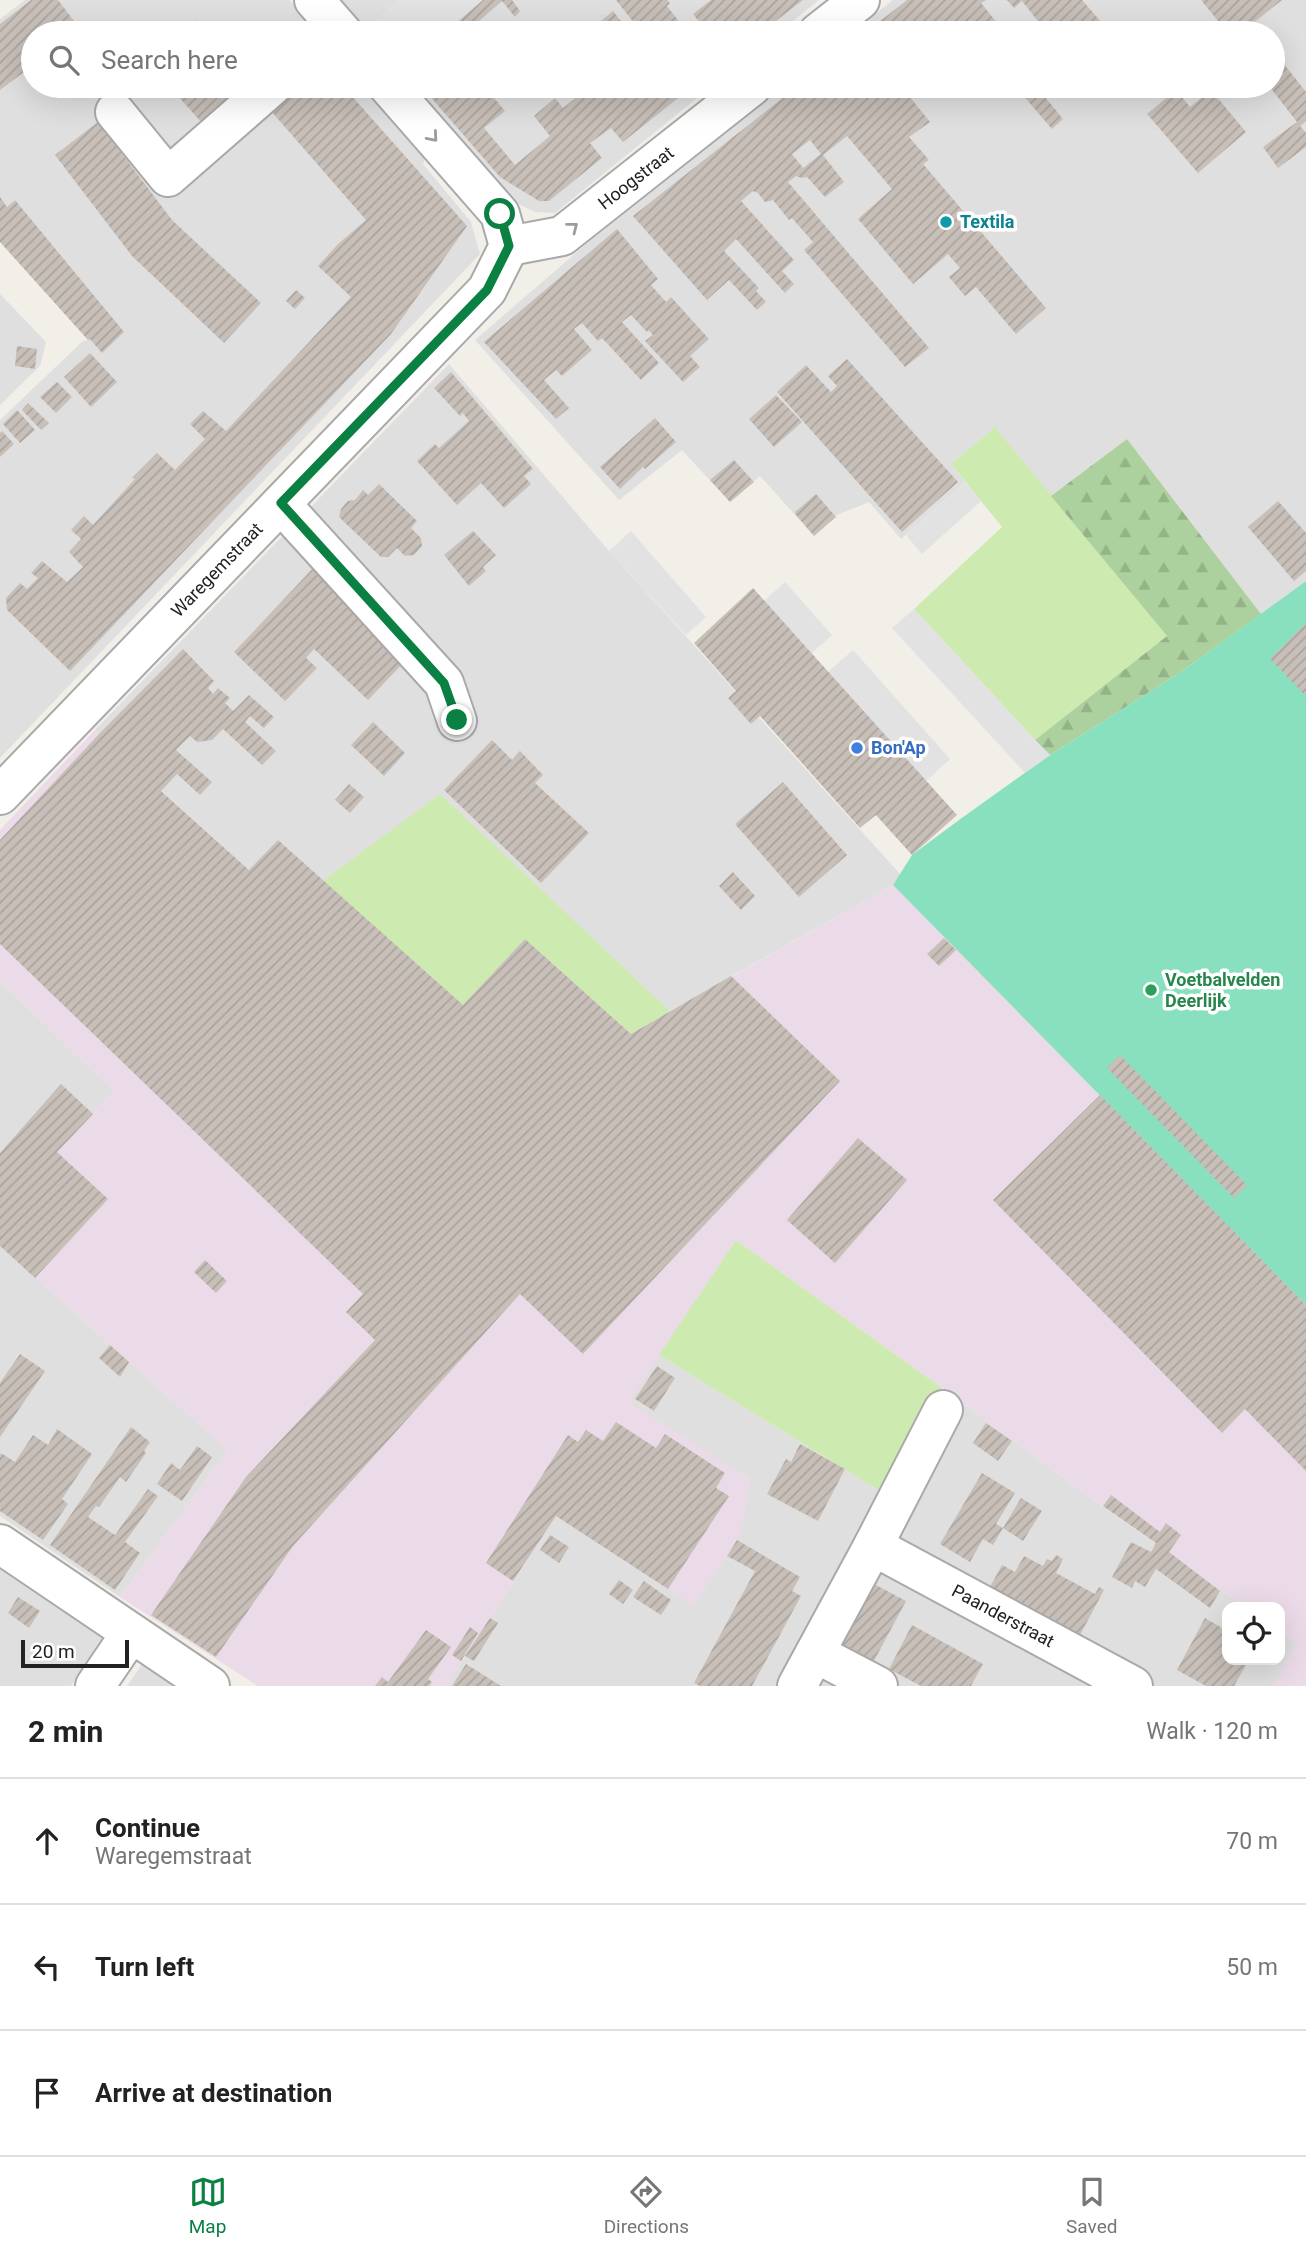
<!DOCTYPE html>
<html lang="en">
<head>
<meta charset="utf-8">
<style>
  :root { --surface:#fff; --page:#f6f6f6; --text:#222; --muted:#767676; --line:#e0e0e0; --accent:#0b8043 }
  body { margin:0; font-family:Roboto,sans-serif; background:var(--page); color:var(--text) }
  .controls { position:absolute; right:21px; bottom:21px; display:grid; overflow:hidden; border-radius:14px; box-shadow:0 7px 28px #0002 }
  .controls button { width:63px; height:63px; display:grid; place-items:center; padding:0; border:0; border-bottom:2px solid var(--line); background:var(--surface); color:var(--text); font:35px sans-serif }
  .scale { position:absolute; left:21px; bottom:18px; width:108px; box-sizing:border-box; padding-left:7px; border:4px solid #222; border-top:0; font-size:19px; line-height:24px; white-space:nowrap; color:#222; -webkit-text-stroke:5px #fff; paint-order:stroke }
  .stop { position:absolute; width:21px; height:21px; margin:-16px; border:5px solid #0b8043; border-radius:50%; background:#fff }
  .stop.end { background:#0b8043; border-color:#fff; box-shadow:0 2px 7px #0008 }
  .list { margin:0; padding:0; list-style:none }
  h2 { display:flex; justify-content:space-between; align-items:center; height:91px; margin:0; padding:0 28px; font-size:30px }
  h2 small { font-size:23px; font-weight:400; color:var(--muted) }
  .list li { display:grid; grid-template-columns:46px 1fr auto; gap:21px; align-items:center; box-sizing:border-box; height:126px; padding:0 28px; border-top:2px solid var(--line) }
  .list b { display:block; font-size:26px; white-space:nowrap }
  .list p { margin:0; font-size:23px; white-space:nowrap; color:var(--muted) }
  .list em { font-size:23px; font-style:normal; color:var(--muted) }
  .icon { flex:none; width:38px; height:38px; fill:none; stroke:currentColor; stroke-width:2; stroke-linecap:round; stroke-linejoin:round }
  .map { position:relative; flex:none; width:1306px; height:1686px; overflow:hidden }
  .search { position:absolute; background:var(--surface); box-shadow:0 7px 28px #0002; left:21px; right:21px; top:21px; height:77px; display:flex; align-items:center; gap:18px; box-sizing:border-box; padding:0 24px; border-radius:38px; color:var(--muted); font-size:26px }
  .sheet { height:469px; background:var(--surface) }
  nav { display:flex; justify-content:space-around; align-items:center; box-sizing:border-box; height:98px; border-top:2px solid var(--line); background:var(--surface); font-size:19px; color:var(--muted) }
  nav a { display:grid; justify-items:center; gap:4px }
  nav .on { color:var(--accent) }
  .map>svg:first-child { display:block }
</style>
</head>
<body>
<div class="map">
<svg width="1306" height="1686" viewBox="0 0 1306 1686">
  <defs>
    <pattern id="forest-firs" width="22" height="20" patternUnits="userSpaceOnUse" patternTransform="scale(1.75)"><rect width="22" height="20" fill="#add19e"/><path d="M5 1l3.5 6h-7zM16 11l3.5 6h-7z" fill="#95b388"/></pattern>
    <pattern id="building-hatch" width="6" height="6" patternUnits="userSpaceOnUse" patternTransform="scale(1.75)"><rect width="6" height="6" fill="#c7bfb8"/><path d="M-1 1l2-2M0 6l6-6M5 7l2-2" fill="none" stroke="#aba49e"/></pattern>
  </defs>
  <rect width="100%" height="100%" fill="#f2efe9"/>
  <g fill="#e0dfdf">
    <path d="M 25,0 L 289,0 L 320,33 L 33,33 L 33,86 L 367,86 L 427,152 L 423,164 L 471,222 L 480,254 L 0,758 L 0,420 L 83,341 L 88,340 L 112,319 L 15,200 L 7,207 L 0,198 L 0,19 Z"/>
    <path d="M 340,0 L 819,0 L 778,33 L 367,33 Z"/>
    <path d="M 893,0 L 1306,0 L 1306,581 L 1261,614 L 1127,439 L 1051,496 L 995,427 L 951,464 L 965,482 L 901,539 L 869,502 L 837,515 L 814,536 L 760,476 L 730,502 L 682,450 L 619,500 L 475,340 L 584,246 L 785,86 L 1273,86 L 1273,33 L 851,33 Z"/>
    <path d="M 411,86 L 712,86 L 555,213 L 535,212 L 504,197 Z"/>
    <path d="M 0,294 L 46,342 L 40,366 L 0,405 Z"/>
    <path d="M 449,364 L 609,551 L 900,874 L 893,885 L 670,1011 L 440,795 L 323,881 L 249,870 L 95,730 Z"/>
    <path d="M 0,981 L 114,1091 L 57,1152 L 27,1123 L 0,1153 Z"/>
    <path d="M 0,1246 L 228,1450 L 120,1597 L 0,1516 Z"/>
    <path d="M 659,1355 L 885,1494 L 783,1686 L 446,1686 L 556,1516 L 750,1480 L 628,1403 Z"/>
    <path d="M 961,1402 L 1095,1501 L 1246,1607 L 1227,1607 L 1227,1660 L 1280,1660 L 1280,1631 L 1297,1644 L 1273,1686 L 1154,1686 L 890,1536 Z"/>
    <path d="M 0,1565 L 103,1638 L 71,1686 L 0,1686 Z"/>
    <path d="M 884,1567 L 1104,1686 L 810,1686 Z"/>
    <path d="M 143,1663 L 178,1686 L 127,1686 Z"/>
  </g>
  <path fill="#ebdbe8" d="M 95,730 L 248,870 L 278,840 L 463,1004 L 525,939 L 631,1034 L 893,885 L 1306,1305 L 1306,1686 L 1273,1686 L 1296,1644 L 1280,1631 L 1280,1607 L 1246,1607 L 1095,1501 L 942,1388 L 736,1240 L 629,1402 L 750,1480 L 741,1534 L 694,1606 L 556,1516 L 446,1686 L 258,1686 L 120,1597 L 228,1450 L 0,1246 L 0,1153 L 27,1123 L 57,1152 L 114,1091 L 0,981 L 0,830 Z"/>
  <g fill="#cdebb0">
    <path d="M 995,427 L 1167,636 L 1035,740 L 914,609 L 1002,527 L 951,464 Z"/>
    <path d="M 440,794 L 670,1011 L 631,1034 L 525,939 L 463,1005 L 323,881 Z"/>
    <path d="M 736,1240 L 942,1388 L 885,1494 L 659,1355 Z"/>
  </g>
  <path fill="url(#forest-firs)" d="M 1127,439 L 1261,614 L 1181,672 L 1050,755 L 1035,740 L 1167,636 L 1051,496 Z"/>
  <path fill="#88e0be" d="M 1306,581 L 1306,1305 L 893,885 L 912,855 L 959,820 L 1050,755 L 1181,672 Z"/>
  <g fill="#e2e2e2">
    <path d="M 398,0 L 482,0 L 443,33 L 377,33 L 369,25 Z"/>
    <path d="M 965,482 L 981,501 L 922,554 L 906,535 Z"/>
    <path d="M 631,531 L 706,617 L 686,635 L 609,551 Z"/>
    <path d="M 785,582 L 832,635 L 812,653 L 764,601 Z"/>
    <path d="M 914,609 L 1035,740 L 1050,755 L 1025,773 L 892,628 Z"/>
    <path d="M 853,650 L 950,759 L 926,781 L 828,672 Z"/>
  </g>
  <g fill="url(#building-hatch)" fill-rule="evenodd">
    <path d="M 31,0 L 58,0 L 83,33 L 33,33 L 33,76 L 28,69 L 0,90 L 0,24 Z"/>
    <path d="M 483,0 L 512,0 L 520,11 L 515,17 L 502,1 L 479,21 L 483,27 L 476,33 L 445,33 Z"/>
    <path d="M 616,0 L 667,0 L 670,3 L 667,6 L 688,33 L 642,33 Z"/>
    <path d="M 711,0 L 803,0 L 760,33 L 698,33 L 704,28 L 693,14 Z"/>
    <path d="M 907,0 L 986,0 L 981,3 L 1002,29 L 1006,26 L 1011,33 L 943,33 L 940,30 L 936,33 L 865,33 Z"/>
    <path d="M 1007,0 L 1082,0 L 1109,31 L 1120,23 L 1128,33 L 1042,33 L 1045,30 L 1022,1 L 1014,8 Z"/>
    <path d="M 1201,0 L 1282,0 L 1252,24 L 1260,33 L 1215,33 L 1223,27 Z"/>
    <path d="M 613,11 L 630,33 L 594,33 L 591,29 Z"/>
    <path d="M 197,20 L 209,33 L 182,33 Z"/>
    <path d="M 1273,50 L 1306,92 L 1306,121 L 1300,126 L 1306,133 L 1306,147 L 1278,168 L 1263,147 L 1297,122 L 1269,86 L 1273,86 Z"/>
    <path d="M 169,86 L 245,86 L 202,123 Z"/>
    <path d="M 299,86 L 343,86 L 467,226 L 391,334 L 70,671 L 7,610 L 6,598 L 20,583 L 27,589 L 38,578 L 31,573 L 42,561 L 67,582 L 83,567 L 69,552 L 81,539 L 71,530 L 84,516 L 93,525 L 135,479 L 132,478 L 157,453 L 175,470 L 205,439 L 190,424 L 203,411 L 226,431 L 351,297 L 318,266 L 338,244 L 366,220 L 271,111 Z"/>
    <path d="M 421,86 L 484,86 L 505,111 L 484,128 L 515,165 L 550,136 L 534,116 L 555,98 L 563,108 L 583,92 L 578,86 L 693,86 L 623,142 L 611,128 L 590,143 L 602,158 L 549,201 L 539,201 L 500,177 Z"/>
    <path d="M 798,86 L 901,86 L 930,122 L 909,137 L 929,160 L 923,164 L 1046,308 L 1016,334 L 976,287 L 965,296 L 949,277 L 960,268 L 948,254 L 913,284 L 858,219 L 892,189 L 847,136 L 823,155 L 844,182 L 825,197 L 807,177 L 802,178 L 796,176 L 788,182 L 929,348 L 905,367 L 804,250 L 813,242 L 792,218 L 789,220 L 773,200 L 765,202 L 758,193 L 753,191 L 741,201 L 794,260 L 782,271 L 794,284 L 785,293 L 736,239 L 724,251 L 759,288 L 756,291 L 766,302 L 757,310 L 729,280 L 707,300 L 633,216 ZM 810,140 L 821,154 L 803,168 L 792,154 Z"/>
    <path d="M 1015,86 L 1036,86 L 1063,119 L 1052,129 Z"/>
    <path d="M 1176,90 L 1190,107 L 1211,90 L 1246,132 L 1198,173 L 1147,114 Z"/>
    <path d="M 98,122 L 172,220 L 261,303 L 224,343 L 132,256 L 55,155 Z"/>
    <path d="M 0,197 L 7,207 L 15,200 L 124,332 L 102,353 L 90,339 L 88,340 L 0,242 Z"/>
    <path d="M 617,229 L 658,279 L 651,285 L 666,302 L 671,297 L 709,339 L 690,356 L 700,367 L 683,382 L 645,341 L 653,335 L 648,330 L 647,332 L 631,315 L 622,322 L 659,363 L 641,380 L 602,338 L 598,341 L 582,323 L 574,329 L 592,350 L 562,376 L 556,370 L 544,380 L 569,408 L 556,419 L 484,342 Z"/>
    <path d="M 296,290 L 305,298 L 295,309 L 286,301 Z"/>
    <path d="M 17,346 L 37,349 L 35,369 L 15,366 Z"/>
    <path d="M 90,353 L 117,382 L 91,407 L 64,377 Z"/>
    <path d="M 847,359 L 958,482 L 902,532 L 777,392 L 806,365 L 831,392 L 837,386 L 828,376 Z"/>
    <path d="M 451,372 L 533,469 L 524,476 L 531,484 L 504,508 L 481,483 L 457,505 L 417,461 L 435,444 L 439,448 L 469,421 L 463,413 L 460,416 L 434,388 Z"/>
    <path d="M 57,382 L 72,397 L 56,413 L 40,397 Z"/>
    <path d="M 776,395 L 802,422 L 774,447 L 749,419 Z"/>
    <path d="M 28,403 L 49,423 L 41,430 L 22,410 Z"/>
    <path d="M 17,410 L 35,430 L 20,443 L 3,424 Z"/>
    <path d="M 655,418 L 676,442 L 645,469 L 643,467 L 620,489 L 600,467 Z"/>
    <path d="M 2,431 L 14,444 L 0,457 L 0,433 Z"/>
    <path d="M 734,460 L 754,482 L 730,502 L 710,480 Z"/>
    <path d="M 379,484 L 417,521 L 411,528 L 421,538 L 422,546 L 414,555 L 405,556 L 397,548 L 388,557 L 381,557 L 339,517 L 341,509 L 348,501 L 355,500 L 363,490 L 368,495 Z"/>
    <path d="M 816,494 L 836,517 L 814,536 L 796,515 L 795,512 Z"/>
    <path d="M 1278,501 L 1306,533 L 1306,571 L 1294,581 L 1248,527 Z"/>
    <path d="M 473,531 L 496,555 L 483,567 L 486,571 L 469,586 L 444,555 Z"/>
    <path d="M 317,564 L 409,657 L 368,700 L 314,649 L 306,658 L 317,668 L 285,701 L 234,652 Z"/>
    <path d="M 753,588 L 957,815 L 912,855 L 876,815 L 860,828 L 760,716 L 751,724 L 728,698 L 736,691 L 694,643 Z"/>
    <path d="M 1306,623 L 1306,696 L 1270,659 Z"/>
    <path d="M 183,649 L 214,681 L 208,688 L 213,694 L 218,688 L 230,698 L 225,703 L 233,711 L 249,695 L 274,717 L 264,728 L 250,716 L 245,722 L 276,751 L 262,765 L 223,729 L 212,740 L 197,742 L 190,736 L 176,750 L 212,782 L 200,795 L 177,774 L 161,791 L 249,870 L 278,840 L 463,1005 L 525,939 L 631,1034 L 731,976 L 840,1081 L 583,1354 L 520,1294 L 293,1546 L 216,1657 L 151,1615 L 246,1477 L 375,1340 L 346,1312 L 363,1294 L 0,944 L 0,840 L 100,733 Z"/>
    <path d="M 373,722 L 405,753 L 384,776 L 351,745 Z"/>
    <path d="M 492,740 L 512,760 L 520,751 L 543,775 L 535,783 L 589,833 L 541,883 L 444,790 Z"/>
    <path d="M 783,782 L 847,855 L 799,897 L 735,824 Z"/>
    <path d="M 349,784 L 364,797 L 350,813 L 335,800 Z"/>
    <path d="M 733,872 L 755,896 L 741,910 L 719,886 Z"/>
    <path d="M 944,938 L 956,950 L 939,966 L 927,954 Z"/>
    <path d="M 1120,1055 L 1247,1185 L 1234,1198 L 1107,1068 Z"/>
    <path d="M 61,1084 L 93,1114 L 57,1152 L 108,1199 L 35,1278 L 0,1246 L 0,1153 Z"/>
    <path d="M 1100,1095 L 1306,1305 L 1306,1471 L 1245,1409 L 1222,1433 L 993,1200 Z"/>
    <path d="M 858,1138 L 907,1180 L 835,1263 L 787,1220 Z"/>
    <path d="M 205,1260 L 227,1281 L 216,1293 L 194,1272 Z"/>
    <path d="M 110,1345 L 129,1362 L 120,1377 L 99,1358 Z"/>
    <path d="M 20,1354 L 45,1371 L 0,1437 L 0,1383 Z"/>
    <path d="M 657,1366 L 675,1378 L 654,1411 L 635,1399 Z"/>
    <path d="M 616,1422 L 656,1448 L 665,1434 L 725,1473 L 716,1488 L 729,1496 L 668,1589 L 556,1516 L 513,1581 L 486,1563 L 568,1435 L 578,1442 L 586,1430 L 603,1441 Z"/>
    <path d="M 986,1423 L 1012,1441 L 998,1461 L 973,1443 Z"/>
    <path d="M 131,1427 L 150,1442 L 144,1451 L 146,1453 L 126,1482 L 120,1477 L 99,1507 L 96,1506 L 88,1517 L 115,1535 L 148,1489 L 158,1496 L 125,1542 L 140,1553 L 115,1590 L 50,1545 Z"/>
    <path d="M 57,1429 L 92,1454 L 62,1499 L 68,1504 L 43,1540 L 0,1511 L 0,1455 L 1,1453 L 15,1462 L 33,1435 L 48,1445 Z"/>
    <path d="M 800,1444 L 845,1469 L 818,1521 L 767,1494 L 786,1459 L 791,1462 Z"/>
    <path d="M 197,1446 L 212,1457 L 182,1501 L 157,1484 L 171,1463 L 180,1470 Z"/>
    <path d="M 982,1473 L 1015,1493 L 996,1524 L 1003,1528 L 993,1545 L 983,1539 L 970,1562 L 940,1544 Z"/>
    <path d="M 1111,1495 L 1160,1532 L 1166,1523 L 1181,1535 L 1169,1552 L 1220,1591 L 1210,1608 L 1156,1569 L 1145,1587 L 1135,1581 L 1132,1588 L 1112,1577 L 1131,1542 L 1151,1552 L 1156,1543 L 1103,1506 Z"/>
    <path d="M 1021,1498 L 1042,1511 L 1023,1541 L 1003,1528 Z"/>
    <path d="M 550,1535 L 569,1547 L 559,1563 L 540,1550 Z"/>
    <path d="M 737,1540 L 800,1577 L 792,1591 L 801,1596 L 752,1686 L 700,1686 L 694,1683 L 755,1571 L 727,1556 Z"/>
    <path d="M 1056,1555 L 1063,1559 L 1056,1573 L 1095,1594 L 1099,1587 L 1104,1590 L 1080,1635 L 1065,1628 L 1064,1630 L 990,1587 L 1002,1565 L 1015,1572 L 1024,1556 L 1043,1566 L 1047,1559 L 1052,1561 Z"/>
    <path d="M 619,1580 L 633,1590 L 623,1604 L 609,1594 Z"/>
    <path d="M 644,1581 L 671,1600 L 661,1615 L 633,1597 Z"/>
    <path d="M 874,1584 L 906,1601 L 868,1672 L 836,1654 Z"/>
    <path d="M 18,1597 L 40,1611 L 29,1628 L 8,1613 Z"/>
    <path d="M 490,1618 L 498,1623 L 474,1661 L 465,1656 Z"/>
    <path d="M 1205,1618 L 1227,1631 L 1227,1660 L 1249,1660 L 1234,1686 L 1206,1686 L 1177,1670 Z"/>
    <path d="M 912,1625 L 983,1664 L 971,1686 L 921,1686 L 889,1669 Z"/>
    <path d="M 470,1627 L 478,1633 L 461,1661 L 452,1655 Z"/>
    <path d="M 426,1630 L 451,1647 L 428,1679 L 432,1682 L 429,1686 L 375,1686 L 382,1677 L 388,1682 Z"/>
    <path d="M 466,1664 L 501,1686 L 452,1686 Z"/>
  </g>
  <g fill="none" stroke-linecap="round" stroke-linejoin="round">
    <defs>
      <g id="minor">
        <path d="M 314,0 L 343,33"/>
        <path d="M 818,33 L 860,0"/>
        <path d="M 388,86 L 500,214 L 509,246"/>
        <path d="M 115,112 L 168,177 L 272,86"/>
        <path d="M 509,246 L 562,236 L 752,86"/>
        <path d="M 281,504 L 444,683 L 457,721"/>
        <path d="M 0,795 L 487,290 L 509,246"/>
        <path d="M 0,1544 L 210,1686"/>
        <path d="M 873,1546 L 943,1410"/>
        <path d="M 815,1653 L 878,1686"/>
        <path d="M 95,1686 L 131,1633"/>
        <path d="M 797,1686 L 873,1546 L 1133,1686"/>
      </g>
    </defs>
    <use href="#minor" stroke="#a9a9a9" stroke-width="42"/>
    <use href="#minor" stroke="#fff" stroke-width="38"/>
  </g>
  <defs><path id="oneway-chevron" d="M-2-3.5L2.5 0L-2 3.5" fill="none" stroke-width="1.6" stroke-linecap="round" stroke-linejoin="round" transform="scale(1.75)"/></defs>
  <g stroke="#9c9c9c">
    <use href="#oneway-chevron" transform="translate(433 137) rotate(49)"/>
    <use href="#oneway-chevron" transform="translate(573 227) rotate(-38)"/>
  </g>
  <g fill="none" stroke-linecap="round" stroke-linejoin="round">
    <path stroke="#0b8043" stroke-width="9" d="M 457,720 L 444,683 L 281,503 L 487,290 L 509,246 L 500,214"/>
  </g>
  <circle fill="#0f9aa8" stroke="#fff" stroke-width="2.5" cx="946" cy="222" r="7"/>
  <circle fill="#3f7fe0" stroke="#fff" stroke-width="2.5" cx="857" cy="748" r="7"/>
  <circle fill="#2e9e5b" stroke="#fff" stroke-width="2.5" cx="1151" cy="990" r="7"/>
  <g text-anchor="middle" stroke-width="7" stroke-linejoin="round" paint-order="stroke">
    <g font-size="18" fill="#222" stroke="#fff">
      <text transform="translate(636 178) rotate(-38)" y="6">Hoogstraat</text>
      <text transform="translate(217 570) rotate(-46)" y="6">Waregemstraat</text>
      <text transform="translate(1003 1616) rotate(28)" y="6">Paanderstraat</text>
    </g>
    <g font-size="18" font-weight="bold" fill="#0d838f" stroke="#fff" text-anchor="start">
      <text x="960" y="228">Textila</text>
    </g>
    <g font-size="18" font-weight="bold" fill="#366cbe" stroke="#fff" text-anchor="start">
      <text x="871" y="754">Bon'Ap</text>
    </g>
    <g font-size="18" font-weight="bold" fill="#27864d" stroke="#fff" text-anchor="start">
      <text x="1165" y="986">Voetbalvelden<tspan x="1165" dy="21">Deerlijk</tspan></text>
    </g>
  </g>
</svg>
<div class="controls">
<button><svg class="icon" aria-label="locate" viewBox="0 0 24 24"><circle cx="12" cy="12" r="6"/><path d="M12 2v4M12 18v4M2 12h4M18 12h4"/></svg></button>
</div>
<div class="scale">20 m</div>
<div class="stop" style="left:500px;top:214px"></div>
<div class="stop end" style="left:457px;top:720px"></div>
<div class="search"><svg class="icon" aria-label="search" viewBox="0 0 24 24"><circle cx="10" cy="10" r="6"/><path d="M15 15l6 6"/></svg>Search here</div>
</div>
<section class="sheet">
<h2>2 min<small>Walk · 120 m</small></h2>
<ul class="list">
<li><svg class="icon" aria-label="ahead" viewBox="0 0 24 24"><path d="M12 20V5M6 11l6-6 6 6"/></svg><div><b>Continue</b><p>Waregemstraat</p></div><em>70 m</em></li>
<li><svg class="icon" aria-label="left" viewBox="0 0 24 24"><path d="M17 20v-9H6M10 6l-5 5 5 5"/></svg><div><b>Turn left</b></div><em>50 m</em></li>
<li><svg class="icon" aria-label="arrive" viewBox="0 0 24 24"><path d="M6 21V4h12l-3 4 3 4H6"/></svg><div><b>Arrive at destination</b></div></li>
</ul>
</section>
<nav>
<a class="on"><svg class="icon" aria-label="map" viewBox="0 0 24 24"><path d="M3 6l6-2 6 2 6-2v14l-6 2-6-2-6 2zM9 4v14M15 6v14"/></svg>Map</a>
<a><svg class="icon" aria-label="directions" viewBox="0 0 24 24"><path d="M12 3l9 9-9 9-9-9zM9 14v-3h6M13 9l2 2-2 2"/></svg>Directions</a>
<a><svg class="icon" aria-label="saved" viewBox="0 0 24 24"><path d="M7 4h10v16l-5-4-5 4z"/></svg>Saved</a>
</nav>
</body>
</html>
